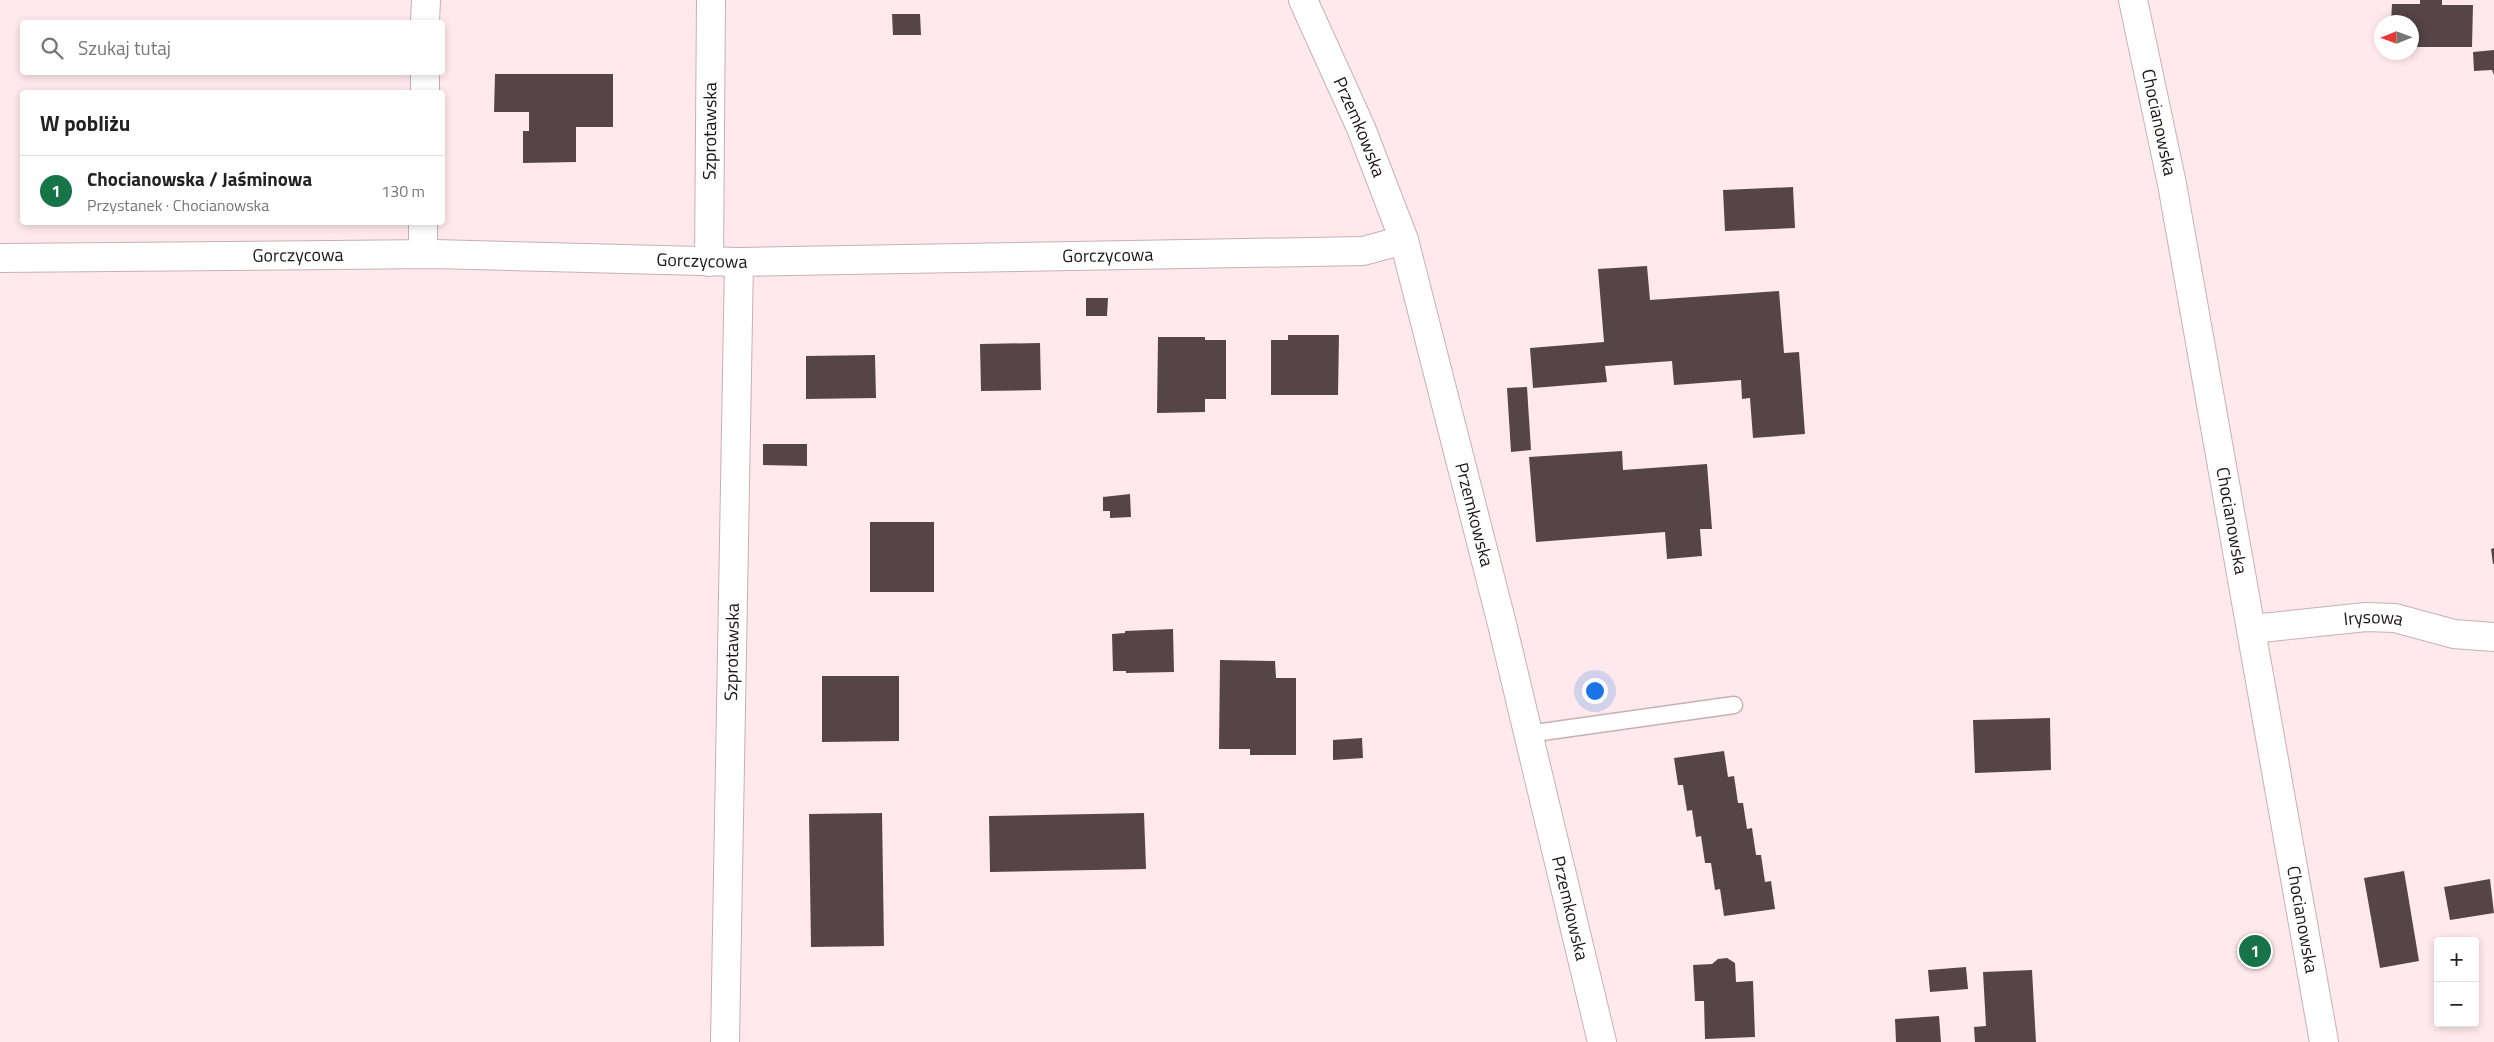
<!DOCTYPE html>
<html lang="pl">
<head>
<meta charset="utf-8">
<style>
  :root { --surface:#fff; --page:#f2f2f2; --text:#222; --muted:#767676; --line:#e0e0e0; --accent:#177348 }
  body { margin:0; font-family:"Titillium Web",sans-serif; background:var(--page); color:var(--text) }
  .controls { position:absolute; right:15px; bottom:15px; display:grid; overflow:hidden; border-radius:5px; box-shadow:0 2px 8px #0003 }
  .controls button { width:45px; height:45px; display:grid; place-items:center; padding:0; border:0; border-bottom:1px solid var(--line); background:var(--surface); color:var(--text); font:25px sans-serif }
  .compass { position:absolute; left:2374px; top:15px; width:45px; height:45px; border-radius:50%; background:var(--surface); box-shadow:0 2px 8px #0003; rotate:269deg }
  .you { position:absolute; left:1594px; top:690px; width:18px; height:18px; margin:-12px; border:4px solid #fff; border-radius:50%; background:#1a73e8; box-shadow:0 0 0 8px #1a73e833 }
  .badge { display:grid; place-items:center; width:32px; height:32px; border-radius:50%; background:var(--accent); color:#fff; font-size:16px; font-weight:700 }
  .pin { position:absolute; translate:-50% -50%; border:2px solid #fff; box-shadow:0 1px 5px #0006 }
  .list { margin:0; padding:0; list-style:none }
  h2 { display:flex; justify-content:space-between; align-items:center; height:65px; margin:0; padding:0 20px; font-size:21px }
  h2 small { font-size:16px; font-weight:400; color:var(--muted) }
  .list li { display:grid; grid-template-columns:32px 1fr auto; gap:15px; align-items:center; box-sizing:border-box; height:70px; padding:0 20px; border-top:1px solid var(--line) }
  .list b { display:block; font-size:19px; white-space:nowrap }
  .list p { margin:0; font-size:16px; white-space:nowrap; color:var(--muted) }
  .list em { font-size:16px; font-style:normal; color:var(--muted) }
  .icon { flex:none; width:28px; height:28px; fill:none; stroke:currentColor; stroke-width:2; stroke-linecap:round; stroke-linejoin:round }
  .map { position:relative; flex:none; width:2494px; height:1042px; overflow:hidden }
  .search { position:absolute; background:var(--surface); box-shadow:0 2px 8px #0003; left:20px; top:20px; width:425px; height:55px; display:flex; align-items:center; gap:12px; box-sizing:border-box; padding:0 18px; border-radius:5px; color:var(--muted); font-size:19px }
  .panel { position:absolute; background:var(--surface); box-shadow:0 2px 8px #0003; left:20px; top:90px; width:425px; height:135px; border-radius:5px }
  .map>svg:first-child { display:block }
</style>
</head>
<body>
<div class="map">
<svg width="2494" height="1042" viewBox="0 0 2494 1042">
  <rect width="100%" height="100%" fill="#ffe9ec"/>
  <g fill="#564547">
    <path d="M 2420,0 L 2442,0 L 2442,5 L 2473,5 L 2472,47 L 2412,47 L 2412,22 L 2391,22 L 2392,4 L 2420,4 Z"/>
    <path d="M 892,14 L 920,14 L 921,35 L 893,35 Z"/>
    <path d="M 2494,50 L 2494,75 L 2492,70 L 2474,71 L 2473,52 Z"/>
    <path d="M 495,74 L 613,74 L 613,127 L 576,127 L 576,162 L 523,163 L 523,131 L 529,131 L 529,112 L 494,112 Z"/>
    <path d="M 1793,187 L 1795,228 L 1725,231 L 1723,190 Z"/>
    <path d="M 1647,266 L 1650,300 L 1779,291 L 1784,353 L 1799,352 L 1805,434 L 1753,438 L 1750,398 L 1742,399 L 1741,380 L 1674,385 L 1672,361 L 1605,366 L 1607,382 L 1533,388 L 1530,348 L 1604,342 L 1598,269 Z"/>
    <path d="M 1086,298 L 1108,298 L 1107,316 L 1086,316 Z"/>
    <path d="M 1288,335 L 1339,335 L 1338,395 L 1271,395 L 1271,340 L 1288,340 Z"/>
    <path d="M 1158,337 L 1205,337 L 1205,340 L 1226,340 L 1226,399 L 1205,399 L 1205,412 L 1157,413 Z"/>
    <path d="M 1040,343 L 1041,390 L 981,391 L 980,344 Z"/>
    <path d="M 875,355 L 876,398 L 806,399 L 806,356 Z"/>
    <path d="M 1527,387 L 1531,450 L 1511,452 L 1507,388 Z"/>
    <path d="M 763,444 L 807,444 L 807,466 L 763,465 Z"/>
    <path d="M 1622,451 L 1623,470 L 1707,464 L 1712,529 L 1700,529 L 1702,556 L 1667,559 L 1665,532 L 1536,542 L 1529,457 Z"/>
    <path d="M 1130,494 L 1131,517 L 1110,518 L 1110,511 L 1103,511 L 1103,497 Z"/>
    <rect x="870" y="522" width="64" height="70"/>
    <path d="M 2494,548 L 2494,564 L 2493,564 L 2491,549 Z"/>
    <path d="M 1173,629 L 1174,672 L 1126,673 L 1126,671 L 1113,671 L 1112,634 L 1125,633 L 1125,631 Z"/>
    <path d="M 1220,660 L 1275,661 L 1276,678 L 1296,678 L 1296,755 L 1250,755 L 1250,749 L 1219,749 Z"/>
    <path d="M 822,676 L 899,676 L 899,741 L 822,742 Z"/>
    <path d="M 2050,718 L 2051,770 L 1975,773 L 1973,720 Z"/>
    <path d="M 1362,738 L 1363,758 L 1333,760 L 1333,740 Z"/>
    <path d="M 1724,751 L 1728,777 L 1734,776 L 1738,803 L 1743,803 L 1747,829 L 1752,828 L 1756,855 L 1761,855 L 1765,882 L 1771,881 L 1775,909 L 1724,916 L 1720,889 L 1715,890 L 1711,863 L 1705,863 L 1701,836 L 1696,837 L 1692,810 L 1687,811 L 1683,785 L 1678,785 L 1674,758 Z"/>
    <path d="M 882,813 L 884,946 L 811,947 L 809,814 Z"/>
    <path d="M 1144,813 L 1146,869 L 990,872 L 989,816 Z"/>
    <path d="M 2404,871 L 2419,961 L 2380,968 L 2364,878 Z"/>
    <path d="M 2490,879 L 2494,913 L 2450,920 L 2444,887 Z"/>
    <path d="M 1727,958 L 1735,963 L 1736,982 L 1753,981 L 1755,1037 L 1705,1039 L 1704,1001 L 1695,1001 L 1693,965 L 1712,964 L 1718,959 Z"/>
    <path d="M 1966,967 L 1968,989 L 1930,992 L 1928,970 Z"/>
    <path d="M 2032,970 L 2036,1042 L 1975,1042 L 1974,1027 L 1986,1026 L 1983,972 Z"/>
    <path d="M 1939,1016 L 1941,1042 L 1896,1042 L 1895,1019 Z"/>
  </g>
  <g fill="none" stroke-linecap="round" stroke-linejoin="round">
    <defs>
      <path id="lane" d="M 1528,734 L 1734,705"/>
      <g id="street">
        <path id="s1" d="M 1303,0 L 1361,128 L 1404,240 L 1502,624 L 1602,1042"/>
        <path d="M 425,22 L 426,0"/>
        <path d="M 425,92 L 425,72"/>
        <path d="M 423,254 L 423,222"/>
        <path id="s2" d="M 0,258 L 434,254 L 739,262 L 1363,251 L 1404,240"/>
        <path id="s3" d="M 709,262 L 711,0"/>
        <path id="s4" d="M 2252,629 L 2366,617 L 2395,618 L 2454,634 L 2494,637"/>
        <path id="s5" d="M 725,1042 L 739,262"/>
      </g>
      <g id="secondary">
        <path id="s6" d="M 2133,0 L 2172,184 L 2324,1042"/>
      </g>
    </defs>
    <use href="#lane" stroke="#c5b0b4" stroke-width="19"/>
    <use href="#street" stroke="#c5b0b4" stroke-width="30"/>
    <use href="#secondary" stroke="#c5b0b4" stroke-width="30"/>
    <use href="#lane" stroke="#fff" stroke-width="16"/>
    <use href="#street" stroke="#fff" stroke-width="28"/>
    <use href="#secondary" stroke="#fff" stroke-width="28"/>
  </g>
  <g text-anchor="middle" stroke-width="5" stroke-linejoin="round" paint-order="stroke">
    <g font-size="18" fill="#1d1516" stroke="#fcfcfc">
      <text dy="6" stroke="none"><textPath href="#s6" startOffset="125">Chocianowska</textPath></text>
      <text dy="6" stroke="none"><textPath href="#s1" startOffset="139">Przemkowska</textPath></text>
      <text dy="6" stroke="none"><textPath href="#s3" startOffset="131">Szprotawska</textPath></text>
      <text dy="6" stroke="none"><textPath href="#s2" startOffset="298">Gorczycowa</textPath></text>
      <text dy="6" stroke="none"><textPath href="#s2" startOffset="1108">Gorczycowa</textPath></text>
      <text dy="6" stroke="none"><textPath href="#s2" startOffset="702">Gorczycowa</textPath></text>
      <text dy="6" stroke="none"><textPath href="#s1" startOffset="544">Przemkowska</textPath></text>
      <text dy="6" stroke="none"><textPath href="#s6" startOffset="530">Chocianowska</textPath></text>
      <text dy="6" stroke="none"><textPath href="#s4" startOffset="122">Irysowa</textPath></text>
      <text dy="6" stroke="none"><textPath href="#s5" startOffset="390">Szprotawska</textPath></text>
      <text dy="6" stroke="none"><textPath href="#s1" startOffset="949">Przemkowska</textPath></text>
      <text dy="6" stroke="none"><textPath href="#s6" startOffset="935">Chocianowska</textPath></text>
    </g>
  </g>
</svg>
<div class="controls">
<button>+</button>
<button>−</button>
</div>
<svg class="compass" viewBox="-18 -18 36 36"><path d="M0-13l5 13h-10z" fill="#e53935"/><path d="M0 13l5-13h-10z" fill="#767676"/></svg>
<div class="you"></div>
<div class="pin badge" style="left:2255px;top:951px">1</div>
<div class="search"><svg class="icon" aria-label="search" viewBox="0 0 24 24"><circle cx="10" cy="10" r="6"/><path d="M15 15l6 6"/></svg>Szukaj tutaj</div>
<section class="panel">
<h2>W pobliżu<small></small></h2>
<ul class="list">
<li><span class="badge">1</span><div><b>Chocianowska / Jaśminowa</b><p>Przystanek · Chocianowska</p></div><em>130 m</em></li>
</ul>
</section>
</div>
</body>
</html>
